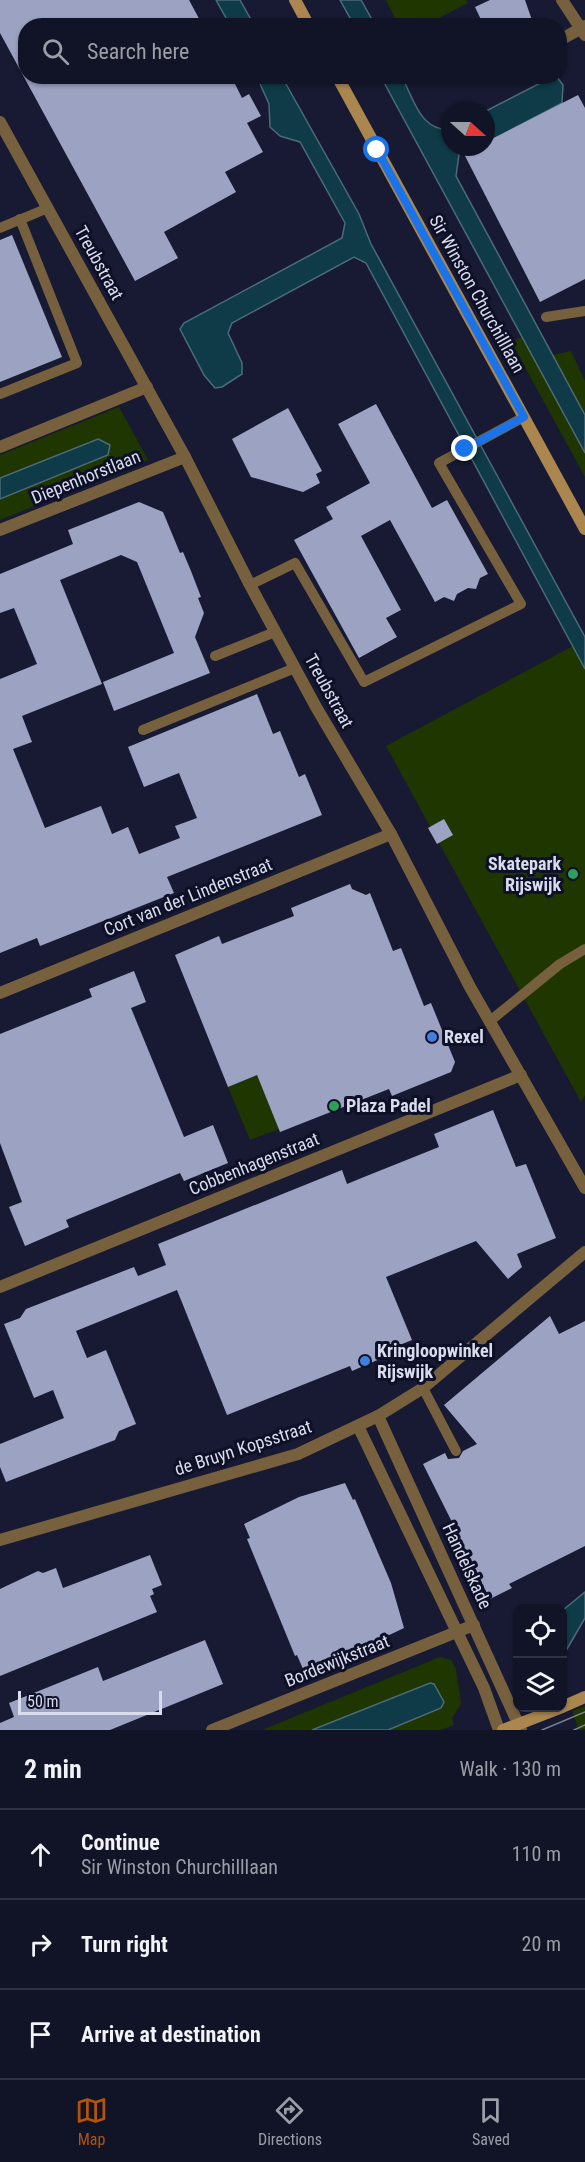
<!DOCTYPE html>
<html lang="en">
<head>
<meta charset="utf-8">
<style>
  :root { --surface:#111426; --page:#1a1d2e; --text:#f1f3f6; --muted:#9c9ea7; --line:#303343; --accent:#b45309 }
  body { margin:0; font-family:"Roboto Condensed",sans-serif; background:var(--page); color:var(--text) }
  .controls { position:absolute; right:18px; bottom:18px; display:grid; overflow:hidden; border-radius:12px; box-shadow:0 2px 4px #0004 }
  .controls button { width:54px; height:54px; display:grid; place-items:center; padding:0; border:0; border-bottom:2px solid var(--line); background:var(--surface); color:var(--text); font:30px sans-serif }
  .compass { position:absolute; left:441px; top:102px; width:54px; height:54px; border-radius:50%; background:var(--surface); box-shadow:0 2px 4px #0004; rotate:111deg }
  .scale { position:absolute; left:18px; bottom:15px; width:144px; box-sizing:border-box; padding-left:6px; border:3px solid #d9dced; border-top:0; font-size:16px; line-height:21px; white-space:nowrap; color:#d9dced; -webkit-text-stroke:4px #0e1027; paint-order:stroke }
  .stop { position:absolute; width:18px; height:18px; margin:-14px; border:4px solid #1a73e8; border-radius:50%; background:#fff }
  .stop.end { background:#1a73e8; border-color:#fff; box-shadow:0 2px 6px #0008 }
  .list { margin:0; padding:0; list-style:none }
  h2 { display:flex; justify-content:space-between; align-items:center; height:78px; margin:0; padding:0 24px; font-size:26px }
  h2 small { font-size:20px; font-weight:400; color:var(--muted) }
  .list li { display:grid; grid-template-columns:39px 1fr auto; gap:18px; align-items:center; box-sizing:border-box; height:90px; padding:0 24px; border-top:2px solid var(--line) }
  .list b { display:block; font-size:22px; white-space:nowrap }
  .list p { margin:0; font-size:20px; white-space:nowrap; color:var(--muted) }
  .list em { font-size:20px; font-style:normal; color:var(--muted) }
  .icon { flex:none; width:33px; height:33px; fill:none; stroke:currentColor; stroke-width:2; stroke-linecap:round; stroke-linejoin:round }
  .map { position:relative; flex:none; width:585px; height:1730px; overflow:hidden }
  .search { position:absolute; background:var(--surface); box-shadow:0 2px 4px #0004; left:18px; right:18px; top:18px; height:66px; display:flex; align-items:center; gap:15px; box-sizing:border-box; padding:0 21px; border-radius:24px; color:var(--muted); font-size:22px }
  .sheet { height:348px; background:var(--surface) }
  nav { display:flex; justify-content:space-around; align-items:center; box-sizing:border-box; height:84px; border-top:2px solid var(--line); background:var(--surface); font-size:16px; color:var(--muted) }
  nav a { display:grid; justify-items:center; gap:3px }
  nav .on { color:var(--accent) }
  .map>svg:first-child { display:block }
</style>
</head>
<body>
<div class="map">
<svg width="585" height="1730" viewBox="0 0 585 1730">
  <rect width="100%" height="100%" fill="#171a32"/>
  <g fill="#203600">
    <path d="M 386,0 L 466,0 L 468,3 L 425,25 L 399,26 Z"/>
    <path d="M 523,336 L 585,453 L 585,477 L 514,347 L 515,340 Z"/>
    <path d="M 571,351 L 585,381 L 585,415 L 552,355 Z"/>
    <path d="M 119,407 L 148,460 L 0,520 L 0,499 L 108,455 L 98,439 L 0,478 L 0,455 Z"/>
    <path d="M 573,646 L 585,669 L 585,1095 L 581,1102 L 386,746 Z"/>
    <path d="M 257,1075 L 279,1129 L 250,1140 L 228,1087 Z"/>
    <path d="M 440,1657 L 451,1660 L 456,1669 L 461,1704 L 452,1718 L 454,1725 L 441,1730 L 388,1730 L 441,1708 L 444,1702 L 434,1684 L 430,1683 L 312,1730 L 262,1730 Z"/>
    <path d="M 585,1706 L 585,1729 L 579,1730 L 572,1711 Z"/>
  </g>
  <g fill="#0f3a47" stroke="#4c6b79" stroke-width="1.5">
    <path d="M 216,0 L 240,0 L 254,25 L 230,25 Z"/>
    <path d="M 340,0 L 361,0 L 375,25 L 354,25 Z"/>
    <path d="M 257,77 L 282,77 L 359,214 L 371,244 L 585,637 L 585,669 L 366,263 L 354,257 L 232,323 L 228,333 L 242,363 L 242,374 L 222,387 L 215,388 L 204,375 L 180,329 L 184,323 L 342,238 L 345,223 L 300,142 L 280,136 L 270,127 L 269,104 Z"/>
    <path d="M 381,77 L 402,77 C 414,100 420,130 450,130 L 450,147 L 460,147 L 456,176 L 585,415 L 585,453 Z"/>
    <path d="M 552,77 L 557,77 L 563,85 L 562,103 L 486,143 L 486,111 Z"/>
    <path d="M 98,439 L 110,445 L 108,455 L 0,499 L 0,478 Z"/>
    <path d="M 585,1592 L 585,1618 L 567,1649 L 563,1650 L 563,1610 Z"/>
    <path d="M 430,1683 L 434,1684 L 444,1702 L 441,1708 L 388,1730 L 312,1730 Z"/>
  </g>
  <g fill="#9ca2c2">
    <path d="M 0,0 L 189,0 L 203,26 L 26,26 L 26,76 L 231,76 L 242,98 L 249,94 L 261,116 L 247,123 L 263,152 L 225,172 L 236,192 L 164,232 L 178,258 L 135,281 L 0,33 Z"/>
    <path d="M 490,0 L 525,0 L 534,26 L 484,26 L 475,7 Z"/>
    <path d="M 578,95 L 585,108 L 585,279 L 540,302 L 464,154 L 477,147 L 486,147 L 486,142 Z"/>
    <path d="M 12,235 L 62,357 L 0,382 L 0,240 Z"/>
    <path d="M 376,404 L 432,508 L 447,500 L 488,574 L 480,578 L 476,589 L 468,588 L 457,594 L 454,601 L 444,597 L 435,602 L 390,520 L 361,536 L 401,610 L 386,618 L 397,637 L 359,658 L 294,540 L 333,519 L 326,507 L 370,483 L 338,424 Z"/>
    <path d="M 288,408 L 322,471 L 316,474 L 320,483 L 303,492 L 251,477 L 232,439 Z"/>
    <path d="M 139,502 L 163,512 L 180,553 L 183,552 L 191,571 L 201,597 L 198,598 L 204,613 L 195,637 L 210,673 L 114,711 L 103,682 L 174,653 L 137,562 L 121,555 L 60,580 L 102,684 L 22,716 L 32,742 L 13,749 L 45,828 L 101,806 L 112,834 L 128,827 L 139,854 L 180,838 L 175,826 L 197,818 L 179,773 L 144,787 L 128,747 L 257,694 L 273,734 L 280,731 L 299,777 L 305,774 L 322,815 L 167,877 L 174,893 L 40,946 L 37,938 L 0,953 L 0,679 L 37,664 L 14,608 L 0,613 L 0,574 L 73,544 L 68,530 Z"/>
    <path d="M 444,819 L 453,835 L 437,844 L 428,828 Z"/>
    <path d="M 350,884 L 352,889 L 366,895 L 370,893 L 393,951 L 401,948 L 424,1006 L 431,1003 L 455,1062 L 451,1072 L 392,1096 L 389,1089 L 280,1132 L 257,1075 L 228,1087 L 175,955 L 219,936 L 222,944 L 294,916 L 291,908 Z"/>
    <path d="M 134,971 L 146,1002 L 131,1008 L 184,1137 L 213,1125 L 228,1163 L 184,1181 L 180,1173 L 66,1220 L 69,1227 L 25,1246 L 9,1207 L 22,1202 L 0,1143 L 0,1034 L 92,997 L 89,989 Z"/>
    <path d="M 493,1110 L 516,1167 L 526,1164 L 556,1238 L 517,1254 L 522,1267 L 508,1279 L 476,1241 L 386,1277 L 412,1340 L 380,1353 L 382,1358 L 352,1371 L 350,1366 L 227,1415 L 177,1290 L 76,1331 L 87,1358 L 106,1350 L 136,1424 L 119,1431 L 115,1440 L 6,1482 L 0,1467 L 0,1444 L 64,1418 L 53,1390 L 34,1398 L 4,1324 L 20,1318 L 26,1309 L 134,1267 L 138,1276 L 166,1265 L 158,1244 L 342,1170 L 347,1184 L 364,1177 L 439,1147 L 434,1134 Z"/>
    <path d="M 550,1316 L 559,1334 L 585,1321 L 585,1546 L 509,1584 L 512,1588 L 490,1599 L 459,1538 L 452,1533 L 454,1526 L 423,1464 L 445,1453 L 448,1459 L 459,1458 L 463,1451 L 477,1444 L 444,1405 Z"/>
    <path d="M 345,1483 L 353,1500 L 355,1499 L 391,1583 L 404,1628 L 360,1649 L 303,1669 L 297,1655 L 295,1656 L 247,1539 L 250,1538 L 244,1524 L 299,1497 Z"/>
    <path d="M 150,1555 L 162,1585 L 152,1589 L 154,1594 L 150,1596 L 157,1612 L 0,1676 L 0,1589 L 38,1571 L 43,1573 L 56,1568 L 63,1588 Z"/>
    <path d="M 205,1640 L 223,1684 L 110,1730 L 0,1730 L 0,1723 L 14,1717 L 9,1703 L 98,1667 L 103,1681 Z"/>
  </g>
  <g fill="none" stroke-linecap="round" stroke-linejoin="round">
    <g stroke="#76603e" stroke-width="10">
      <path d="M 0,228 L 48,208"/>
      <path d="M 546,317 L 585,311"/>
      <path d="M 0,394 L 77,363 L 20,219"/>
      <path d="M 250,585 L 295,563 L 364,682 L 521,604 L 439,463 L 524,417"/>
      <path d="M 215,656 L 275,632"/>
      <path d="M 143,730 L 295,668"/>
      <path d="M 490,1021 L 560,964 L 585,949"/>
      <path d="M 423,1388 L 456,1451"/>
    </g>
    <g stroke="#76603e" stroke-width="12">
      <path d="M 562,0 L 585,35"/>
      <path d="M 560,40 L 585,26"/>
      <path d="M 0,122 L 185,457 L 250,585 L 316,707 L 391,834 L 470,987 L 585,1188"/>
      <path d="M 0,447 L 147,387"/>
      <path d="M 0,530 L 185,457"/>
      <path d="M 0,993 L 391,834"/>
      <path d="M 0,1287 L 521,1075"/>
      <path d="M 378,1416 L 521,1730"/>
      <path d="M 358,1426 L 484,1688 L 499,1730"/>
      <path d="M 0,1540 L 298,1454 L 378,1416 L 423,1388 L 585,1252"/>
      <path d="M 212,1730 L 474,1625"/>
    </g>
    <g stroke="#ab864e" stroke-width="12">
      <path d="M 295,0 L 309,26"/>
      <path d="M 337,76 L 585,529"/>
      <path d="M 562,1707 L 585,1697"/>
      <path d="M 503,1730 L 560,1708"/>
    </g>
    <g stroke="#7c7f93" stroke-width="1.5">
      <path d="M 542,1730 L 585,1712"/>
      <path d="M 574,1730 L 585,1725"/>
    </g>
  </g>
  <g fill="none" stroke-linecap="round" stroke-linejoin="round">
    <path stroke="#1a73e8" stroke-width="8" d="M 377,150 L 524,417 L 465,449"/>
  </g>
  <g fill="#2e9e5b" stroke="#0e1027" stroke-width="2">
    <circle cx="573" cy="874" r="6"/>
    <circle cx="334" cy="1106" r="6"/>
  </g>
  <g fill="#3f7fe0" stroke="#0e1027" stroke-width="2">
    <circle cx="432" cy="1037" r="6"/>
    <circle cx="365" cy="1361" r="6"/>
  </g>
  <g text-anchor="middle" stroke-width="6" stroke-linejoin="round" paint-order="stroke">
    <g font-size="18" fill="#d9dced" stroke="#0e1027">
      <text transform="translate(99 263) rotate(61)" y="6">Treubstraat</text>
      <text transform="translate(477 294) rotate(61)" y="6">Sir Winston Churchilllaan</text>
      <text transform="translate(86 477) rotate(-22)" y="6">Diepenhorstlaan</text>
      <text transform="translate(329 691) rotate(61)" y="6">Treubstraat</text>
      <text transform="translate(188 897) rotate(-22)" y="6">Cort van der Lindenstraat</text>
      <text transform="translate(254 1164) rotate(-22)" y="6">Cobbenhagenstraat</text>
      <text transform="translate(243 1448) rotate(-18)" y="6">de Bruyn Kopsstraat</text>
      <text transform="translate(467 1566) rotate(65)" y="6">Handelskade</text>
      <text transform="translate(337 1661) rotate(-22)" y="6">Bordewijkstraat</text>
    </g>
    <g font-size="18" font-weight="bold" fill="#d9dced" stroke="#0e1027" text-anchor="start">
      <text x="561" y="870" text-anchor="end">Skatepark<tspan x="561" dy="21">Rijswijk</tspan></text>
      <text x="444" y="1043">Rexel</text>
      <text x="346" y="1112">Plaza Padel</text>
      <text x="377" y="1357">Kringloopwinkel<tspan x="377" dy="21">Rijswijk</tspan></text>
    </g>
  </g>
</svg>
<div class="controls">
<button><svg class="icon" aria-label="locate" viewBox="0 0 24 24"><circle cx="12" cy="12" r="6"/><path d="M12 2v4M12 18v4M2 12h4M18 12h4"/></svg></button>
<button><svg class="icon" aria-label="layers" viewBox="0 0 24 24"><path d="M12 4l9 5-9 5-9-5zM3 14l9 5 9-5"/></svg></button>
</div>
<svg class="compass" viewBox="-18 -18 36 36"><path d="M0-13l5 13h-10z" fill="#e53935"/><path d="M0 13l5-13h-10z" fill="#9c9ea7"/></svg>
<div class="scale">50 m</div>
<div class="stop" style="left:377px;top:150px"></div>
<div class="stop end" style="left:465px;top:449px"></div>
<div class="search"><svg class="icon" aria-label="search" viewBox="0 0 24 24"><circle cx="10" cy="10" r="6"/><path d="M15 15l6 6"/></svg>Search here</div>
</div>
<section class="sheet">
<h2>2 min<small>Walk · 130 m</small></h2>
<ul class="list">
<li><svg class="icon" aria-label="ahead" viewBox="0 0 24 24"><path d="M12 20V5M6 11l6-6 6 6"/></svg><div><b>Continue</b><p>Sir Winston Churchilllaan</p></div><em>110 m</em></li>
<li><svg class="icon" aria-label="right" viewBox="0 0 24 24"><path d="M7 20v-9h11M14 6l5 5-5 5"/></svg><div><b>Turn right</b></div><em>20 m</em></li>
<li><svg class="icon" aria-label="arrive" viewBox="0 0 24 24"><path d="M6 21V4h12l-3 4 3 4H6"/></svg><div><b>Arrive at destination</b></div></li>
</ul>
</section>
<nav>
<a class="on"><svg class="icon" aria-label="map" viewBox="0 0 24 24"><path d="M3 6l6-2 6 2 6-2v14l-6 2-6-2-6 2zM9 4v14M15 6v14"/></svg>Map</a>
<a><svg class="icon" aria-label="directions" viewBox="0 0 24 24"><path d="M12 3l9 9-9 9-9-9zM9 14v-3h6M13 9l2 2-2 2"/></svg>Directions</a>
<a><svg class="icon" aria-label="saved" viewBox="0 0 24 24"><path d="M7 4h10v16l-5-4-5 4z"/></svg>Saved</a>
</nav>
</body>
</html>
